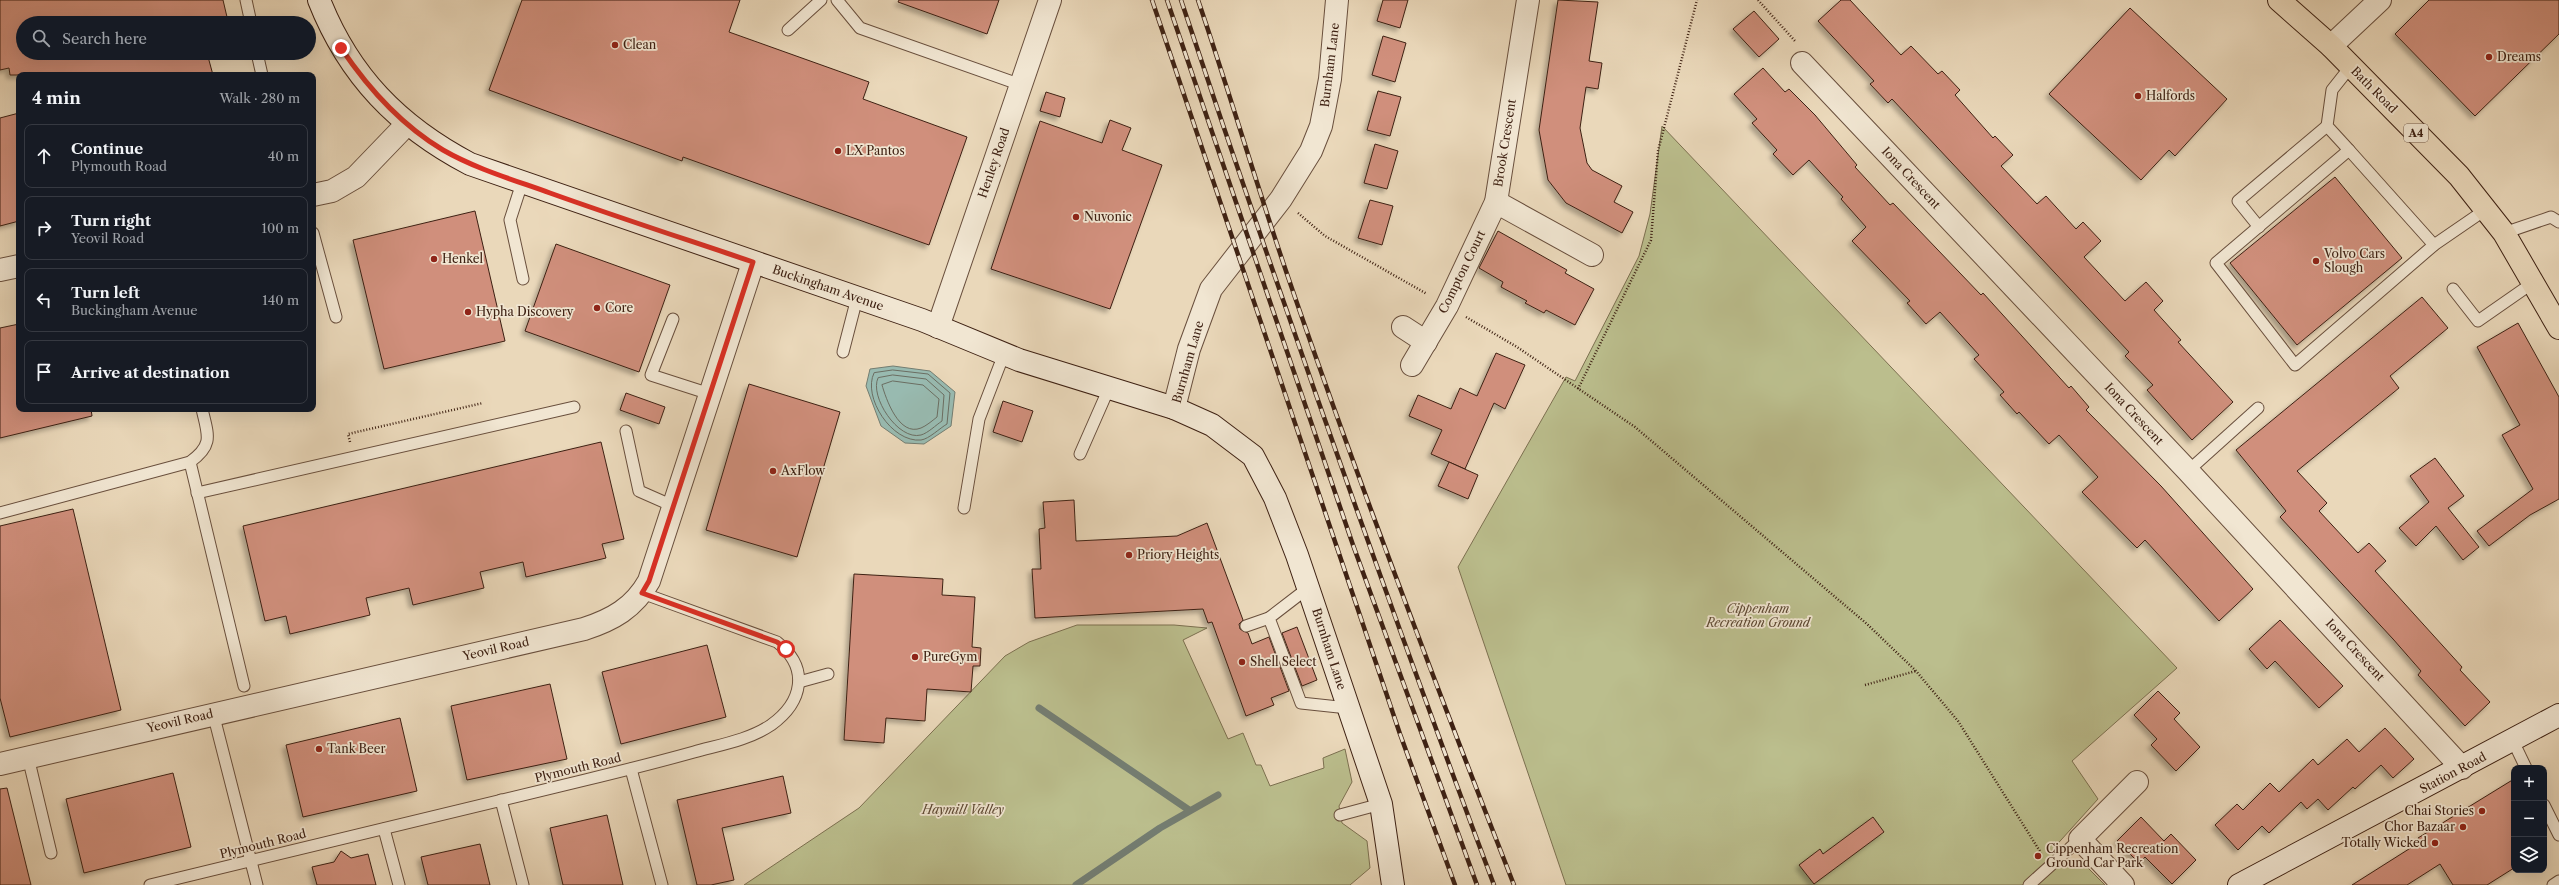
<!DOCTYPE html>
<html lang="en">
<head>
<meta charset="utf-8">
<style>
  :root { --surface:#171b24; --page:#20242c; --text:#f1f3f6; --muted:#9ea1a6; --line:#363941 }
  body { margin:0; font-family:"Libre Caslon Text",serif; background:var(--page); color:var(--text) }
  .controls { position:absolute; right:12px; bottom:12px; display:grid; overflow:hidden; border-radius:8px; box-shadow:0 4px 16px #0002 }
  .controls button { width:36px; height:36px; display:grid; place-items:center; padding:0; border:0; border-bottom:1px solid var(--line); background:var(--surface); color:var(--text); font:20px sans-serif }
  .stop { position:absolute; width:12px; height:12px; margin:-9px; border:3px solid #d93025; border-radius:50%; background:#fff }
  .stop.end { background:#d93025; border-color:#fff; box-shadow:0 1px 4px #0008 }
  .list { margin:0; padding:0; list-style:none }
  h2 { display:flex; justify-content:space-between; align-items:center; height:52px; margin:0; padding:0 16px; font-size:17px }
  h2 small { font-size:13px; font-weight:400; color:var(--muted) }
  .list li { display:grid; grid-template-columns:26px 1fr auto; gap:12px; align-items:center; box-sizing:border-box; height:64px; margin:0 8px 8px; padding:0 8px; border:1px solid var(--line); border-radius:8px }
  .list b { display:block; font-size:15px; white-space:nowrap }
  .list p { margin:0; font-size:13px; white-space:nowrap; color:var(--muted) }
  .list em { font-size:13px; font-style:normal; color:var(--muted) }
  .icon { flex:none; width:22px; height:22px; fill:none; stroke:currentColor; stroke-width:2; stroke-linecap:round; stroke-linejoin:round }
  .map { position:relative; flex:none; width:2559px; height:885px; overflow:hidden }
  .search { position:absolute; background:var(--surface); box-shadow:0 4px 16px #0002; left:16px; top:16px; width:300px; height:44px; display:flex; align-items:center; gap:10px; box-sizing:border-box; padding:0 14px; border-radius:22px; color:var(--muted); font-size:15px }
  .panel { position:absolute; background:var(--surface); box-shadow:0 4px 16px #0002; left:16px; top:72px; width:300px; height:340px; border-radius:8px }
  .map>svg:first-child { display:block }
</style>
</head>
<body>
<div class="map">
<svg width="2559" height="885" viewBox="0 0 2559 885">
  <defs>
    <filter id="shadow"><feDropShadow dx="-3.5" dy="3.5" stdDeviation="2" flood-color="#0004"/></filter>
  </defs>
  <rect width="100%" height="100%" fill="#ead8ba"/>
  <filter id="stains"><feTurbulence type="fractalNoise" baseFrequency=".005" numOctaves="4"/><feColorMatrix values="0 0 0 0 .2 0 0 0 0 .09 0 0 0 0 .02 0 0 0 .5 -.17"/></filter>
  <radialGradient id="worn" r=".72"><stop offset=".6" stop-color="#630" stop-opacity="0"/><stop offset="1" stop-color="#630" stop-opacity=".3"/></radialGradient>
  <g fill="#bbbe8d" stroke="#7c7050">
    <path d="M 1662,126 L 2177,668 L 2072,761 L 2098,799 L 2052,850 L 2061,864 L 2085,865 L 2105,885 L 1566,885 L 1458,567 L 1566,377 L 1575,381 L 1639,256 L 1650,214 Z"/>
    <path d="M 1077,625 L 1174,625 L 1207,628 L 1183,640 L 1228,739 L 1243,733 L 1256,765 L 1261,765 L 1270,786 L 1324,768 L 1323,758 L 1345,749 L 1352,782 L 1339,806 L 1342,823 L 1367,841 L 1370,868 L 1350,885 L 744,885 L 859,808 L 1005,656 L 1029,642 Z"/>
  </g>
  <path fill="#98bab0" stroke="#747d71" d="M 893,366 L 930,371 L 955,392 L 951,426 L 924,444 L 905,443 L 881,426 L 866,386 L 870,369 Z"/>
  <g fill="none" stroke-linecap="round" stroke-linejoin="round">
    <g stroke="#6b6e62" stroke-width="1">
      <path d="M 893,370 L 928,374 L 950,393 L 947,424 C 940,428 929,439 921,440 C 892,443 862,397 874,373 Z"/>
      <path d="M 893,375 L 926,379 L 944,395 L 942,421 C 936,425 928,433 921,435 C 898,441 869,396 878,378 Z"/>
      <path d="M 893,381 L 923,385 L 939,399 L 937,417 C 932,421 926,426 921,428 C 899,437 886,399 882,385 Z"/>
    </g>
    <g stroke="#747d71" stroke-width="7">
      <path d="M 1039,708 L 1189,810"/>
      <path d="M 1076,885 L 1160,828 L 1218,795"/>
    </g>
  </g>
  <g fill="#d08f7c" stroke="#3e2113" filter="url(#shadow)">
    <path d="M 0,0 L 223,0 L 227,17 L 204,23 L 23,23 L 23,53 L 207,53 L 213,75 L 10,75 L 9,68 L 0,70 Z"/>
    <path d="M 522,0 L 740,0 L 729,32 L 869,82 L 863,99 L 967,137 L 929,245 L 683,157 L 682,161 L 489,90 Z"/>
    <path d="M 899,0 L 999,0 L 987,34 L 898,2 Z"/>
    <path d="M 1383,0 L 1408,0 L 1400,28 L 1377,21 Z"/>
    <path d="M 1558,0 L 1598,2 L 1589,61 L 1602,63 L 1598,89 L 1586,87 L 1580,128 L 1587,163 L 1592,170 L 1622,186 L 1614,202 L 1633,212 L 1622,233 L 1566,203 L 1548,180 L 1539,130 Z"/>
    <path d="M 1841,0 L 1850,0 L 1901,55 L 1911,46 L 1938,74 L 1942,71 L 1960,90 L 1955,95 L 1993,138 L 1995,136 L 2013,155 L 2001,166 L 2037,204 L 2046,196 L 2076,229 L 2083,222 L 2101,241 L 2084,257 L 2125,301 L 2146,282 L 2163,301 L 2154,310 L 2181,340 L 2178,342 L 2233,402 L 2192,440 L 2147,390 L 2153,385 L 2125,356 L 2129,352 L 1892,99 L 1888,103 L 1870,84 L 1874,81 L 1818,21 Z"/>
    <path d="M 2429,0 L 2559,0 L 2559,34 L 2475,116 L 2395,34 Z"/>
    <path d="M 2130,8 L 2227,99 L 2175,156 L 2169,150 L 2141,180 L 2049,94 Z"/>
    <path d="M 1754,11 L 1779,39 L 1759,57 L 1733,29 Z"/>
    <path d="M 1383,36 L 1406,43 L 1395,82 L 1372,75 Z"/>
    <path d="M 1763,68 L 1785,92 L 1789,89 L 1815,115 L 1857,165 L 1855,167 L 1890,205 L 1893,203 L 1981,295 L 1983,293 L 2069,388 L 2071,386 L 2089,407 L 2086,410 L 2161,486 L 2253,589 L 2219,621 L 2145,540 L 2137,548 L 2082,492 L 2098,477 L 2059,435 L 2049,444 L 2019,412 L 2017,414 L 2000,395 L 2004,392 L 1974,359 L 1979,355 L 1940,312 L 1926,324 L 1907,303 L 1910,301 L 1852,241 L 1866,227 L 1841,199 L 1843,197 L 1809,160 L 1793,175 L 1773,154 L 1777,150 L 1752,123 L 1757,119 L 1734,94 Z"/>
    <path d="M 1378,91 L 1401,97 L 1390,136 L 1367,130 Z"/>
    <path d="M 1046,92 L 1065,98 L 1060,117 L 1040,111 Z"/>
    <path d="M 19,113 L 19,221 L 0,226 L 0,118 Z"/>
    <path d="M 1110,120 L 1131,128 L 1122,150 L 1162,165 L 1110,309 L 991,269 L 1040,121 L 1102,143 Z"/>
    <path d="M 1375,144 L 1398,151 L 1387,189 L 1364,183 Z"/>
    <path d="M 2335,177 L 2402,258 L 2297,345 L 2230,263 Z"/>
    <path d="M 1370,200 L 1393,206 L 1382,245 L 1358,238 Z"/>
    <path d="M 475,211 L 505,341 L 384,369 L 353,240 Z"/>
    <path d="M 1498,231 L 1567,270 L 1565,273 L 1594,289 L 1575,325 L 1546,310 L 1544,313 L 1525,303 L 1527,301 L 1501,287 L 1503,282 L 1479,268 Z"/>
    <path d="M 556,244 L 670,285 L 639,372 L 525,331 Z"/>
    <path d="M 2422,297 L 2448,328 L 2390,376 L 2399,388 L 2297,471 L 2327,503 L 2319,511 L 2358,553 L 2369,543 L 2386,561 L 2375,571 L 2462,667 L 2460,670 L 2490,702 L 2465,726 L 2418,675 L 2421,671 L 2393,639 L 2280,517 L 2286,511 L 2236,450 Z"/>
    <path d="M 2518,323 L 2559,397 L 2559,499 L 2530,515 L 2489,546 L 2477,531 L 2533,489 L 2502,435 L 2520,425 L 2477,347 Z"/>
    <path d="M 19,324 L 19,409 L 91,409 L 92,416 L 0,438 L 0,328 Z"/>
    <path d="M 1496,353 L 1525,365 L 1505,409 L 1494,403 L 1465,469 L 1431,454 L 1442,430 L 1409,416 L 1418,395 L 1451,409 L 1460,388 L 1477,396 Z"/>
    <path d="M 749,384 L 840,412 L 797,557 L 706,530 Z"/>
    <path d="M 626,393 L 665,407 L 659,424 L 620,410 Z"/>
    <path d="M 1003,401 L 1033,411 L 1022,442 L 993,432 Z"/>
    <path d="M 601,442 L 624,539 L 602,544 L 606,558 L 526,577 L 523,562 L 480,572 L 484,588 L 413,605 L 409,588 L 366,598 L 370,615 L 290,634 L 286,616 L 265,621 L 243,526 Z"/>
    <path d="M 2435,458 L 2464,496 L 2448,508 L 2479,547 L 2463,560 L 2436,526 L 2416,546 L 2399,528 L 2429,502 L 2410,476 Z"/>
    <path d="M 1449,462 L 1478,475 L 1468,499 L 1438,486 Z"/>
    <path d="M 1074,500 L 1076,541 L 1177,536 L 1207,523 L 1243,620 L 1239,624 L 1240,629 L 1248,633 L 1252,644 L 1269,637 L 1289,691 L 1271,698 L 1274,705 L 1246,716 L 1212,622 L 1208,623 L 1203,609 L 1035,618 L 1032,569 L 1041,569 L 1039,529 L 1045,528 L 1043,502 Z"/>
    <path d="M 73,509 L 121,710 L 10,737 L 0,698 L 0,526 Z"/>
    <path d="M 854,574 L 943,579 L 942,595 L 975,597 L 972,647 L 981,648 L 980,666 L 973,666 L 971,692 L 927,689 L 925,721 L 886,718 L 884,743 L 844,740 Z"/>
    <path d="M 2280,620 L 2343,686 L 2319,708 L 2275,661 L 2267,669 L 2249,649 Z"/>
    <path d="M 1297,627 L 1317,680 L 1302,686 L 1282,633 Z"/>
    <path d="M 707,645 L 726,717 L 621,744 L 602,672 Z"/>
    <path d="M 550,684 L 567,759 L 467,780 L 451,706 Z"/>
    <path d="M 2158,691 L 2180,713 L 2174,719 L 2200,747 L 2176,771 L 2151,745 L 2157,739 L 2134,715 Z"/>
    <path d="M 400,718 L 417,791 L 303,817 L 286,745 Z"/>
    <path d="M 2385,728 L 2414,759 L 2393,778 L 2381,765 L 2355,789 L 2353,787 L 2328,810 L 2318,799 L 2307,809 L 2301,802 L 2269,833 L 2262,826 L 2238,850 L 2215,825 L 2237,804 L 2243,810 L 2270,783 L 2279,792 L 2313,759 L 2318,765 L 2347,739 L 2359,752 Z"/>
    <path d="M 173,773 L 191,847 L 84,873 L 66,799 Z"/>
    <path d="M 783,776 L 791,813 L 722,828 L 734,880 L 711,885 L 697,885 L 677,800 Z"/>
    <path d="M 2514,779 L 2514,868 L 2487,885 L 2453,885 L 2440,864 L 2407,885 L 2352,885 L 2420,842 L 2418,838 Z"/>
    <path d="M 7,788 L 31,885 L 0,885 L 0,789 Z"/>
    <path d="M 607,815 L 623,885 L 563,885 L 550,828 Z"/>
    <path d="M 1873,817 L 1884,832 L 1814,884 L 1799,865 L 1820,849 L 1823,854 Z"/>
    <path d="M 2141,817 L 2164,841 L 2171,834 L 2196,860 L 2172,884 L 2145,857 L 2139,863 L 2117,841 Z"/>
    <path d="M 480,844 L 490,885 L 428,885 L 421,857 Z"/>
    <path d="M 341,851 L 351,858 L 368,854 L 376,885 L 317,885 L 312,867 L 334,862 Z"/>
  </g>
  <g fill="none" stroke-linecap="round" stroke-linejoin="round">
    <defs>
      <g id="lane">
        <path d="M 246,0 L 251,23"/>
        <path d="M 837,0 L 860,28 L 1021,85"/>
        <path d="M 788,30 L 821,0"/>
        <path d="M 257,53 L 262,75"/>
        <path d="M 2351,66 L 2332,90 L 2327,126 L 2349,150 L 2216,263 L 2295,365 L 2434,245 L 2485,210"/>
        <path d="M 2349,150 L 2434,245"/>
        <path d="M 522,183 L 510,220 L 523,279"/>
        <path d="M 2259,227 L 2238,201 L 2327,126"/>
        <path d="M 313,233 L 336,317"/>
        <path d="M 2504,233 L 2551,217 L 2559,222"/>
        <path d="M 2453,289 L 2478,321 L 2534,282"/>
        <path d="M 673,319 L 651,375 L 710,394"/>
        <path d="M 843,352 L 857,298"/>
        <path d="M 626,431 L 639,491 L 673,506"/>
        <path d="M 1080,454 L 1109,388"/>
        <path d="M 190,462 L 244,686"/>
        <path d="M 2188,471 L 2258,408"/>
        <path d="M 197,493 L 574,407"/>
        <path d="M 964,508 L 979,419 L 1004,354"/>
        <path d="M 0,513 L 190,462 C 214,445 208,435 202,409"/>
        <path d="M 1308,588 L 1269,618 L 1301,703 L 1348,708"/>
        <path d="M 1246,626 L 1269,618"/>
        <path d="M 799,682 L 828,674"/>
        <path d="M 213,713 L 257,885"/>
        <path d="M 2513,741 L 2526,768"/>
        <path d="M 28,757 L 51,853"/>
        <path d="M 631,769 L 662,885"/>
        <path d="M 501,800 L 523,885"/>
        <path d="M 2544,805 L 2559,835"/>
        <path d="M 1340,815 L 1381,804"/>
        <path d="M 384,829 L 399,885"/>
        <path d="M 150,885 C 295,850 440,815 585,780 C 622,771 658,762 694,752 C 719,745 749,740 771,725 C 803,702 810,668 777,642 L 642,593"/>
        <path d="M 2029,885 L 2080,839"/>
        <path d="M 2553,885 L 2559,881"/>
      </g>
      <g id="street">
        <path d="M 2331,46 L 2380,0"/>
        <path d="M 1802,63 L 2188,471 L 2462,768"/>
        <path d="M 313,195 L 332,191 L 356,177 L 407,124"/>
        <path d="M 1496,202 L 1592,255"/>
        <path d="M 0,270 L 19,266"/>
        <path d="M 938,327 L 1050,0"/>
        <path d="M 1403,327 L 1426,342"/>
        <path d="M 1412,365 L 1447,306 L 1496,202 L 1528,0"/>
        <path d="M 1174,408 L 1189,349 L 1211,289 L 1281,199 L 1311,151 L 1321,126 L 1330,79 L 1337,0"/>
        <path d="M 0,764 L 584,629 C 612,620 634,608 649,581 L 753,263"/>
        <path d="M 2123,885 L 2080,839 L 2137,782"/>
      </g>
      <g id="secondary">
        <path d="M 319,0 C 349,76 398,126 470,164 L 922,320 L 1019,360 L 1174,408 L 1212,425 L 1253,456 L 1275,498 L 1297,555 L 1381,804 L 1393,885"/>
        <path d="M 2239,885 L 2559,715"/>
      </g>
      <path id="primary" d="M 2279,0 L 2331,46 L 2459,176 L 2504,233 L 2559,328"/>
    </defs>
    <use href="#lane" stroke="#694f3d" stroke-width="13"/>
    <use href="#street" stroke="#694f3d" stroke-width="24"/>
    <use href="#secondary" stroke="#3e2113" stroke-width="24"/>
    <use href="#primary" stroke="#3e2113" stroke-width="24"/>
    <g stroke="#3e2113" stroke-width="2.5" stroke-dasharray="1 2" stroke-linecap="butt">
      <path d="M 1758,0 L 1795,41"/>
      <path d="M 1298,213 L 1325,236 L 1427,294"/>
      <path d="M 1466,317 L 1517,347 L 1635,427 L 1867,624 L 1916,671 L 1958,721 L 2041,853"/>
      <path d="M 1578,389 L 1651,240 L 1658,151 L 1697,0"/>
      <path d="M 350,442 L 348,434 L 483,403"/>
      <path d="M 1865,685 L 1916,671"/>
    </g>
    <use href="#lane" stroke="#f1e6d2" stroke-width="11"/>
    <use href="#street" stroke="#f1e6d2" stroke-width="22"/>
    <use href="#secondary" stroke="#f1e6d2" stroke-width="22"/>
    <use href="#primary" stroke="#ead8ba" stroke-width="22"/>
    <defs>
      <g id="rail">
        <path d="M 1152,0 L 1400,734 L 1455,885"/>
        <path d="M 1167,0 L 1353,545 L 1477,885"/>
        <path d="M 1181,0 C 1280,297 1384,592 1494,885"/>
        <path d="M 1198,0 C 1229,91 1256,183 1287,274 C 1357,479 1435,683 1514,885"/>
      </g>
    </defs>
    <use href="#rail" stroke="#3e2113" stroke-width="4.5"/>
    <use href="#rail" stroke="#f1e6d2" stroke-width="3" stroke-dasharray="9" stroke-linecap="butt"/>
  </g>
  <g fill="none" stroke-linecap="round" stroke-linejoin="round">
    <path stroke="#d93025" stroke-width="5" d="M 341,48 C 368,88 401,125 443,150 C 476,169 514,180 550,193 C 617,217 685,239 753,262 L 649,581 L 642,593 L 777,642 L 786,649"/>
  </g>
  <g fill="#8f2418" stroke="#f1e6d2" stroke-width="1.5">
    <circle cx="615" cy="45" r="4"/>
    <circle cx="2489" cy="57" r="4"/>
    <circle cx="2138" cy="96" r="4"/>
    <circle cx="838" cy="151" r="4"/>
    <circle cx="1076" cy="217" r="4"/>
    <circle cx="434" cy="259" r="4"/>
    <circle cx="2316" cy="261" r="4"/>
    <circle cx="597" cy="308" r="4"/>
    <circle cx="468" cy="312" r="4"/>
    <circle cx="773" cy="471" r="4"/>
    <circle cx="1129" cy="555" r="4"/>
    <circle cx="915" cy="657" r="4"/>
    <circle cx="1242" cy="662" r="4"/>
    <circle cx="319" cy="749" r="4"/>
    <circle cx="2482" cy="811" r="4"/>
    <circle cx="2463" cy="827" r="4"/>
    <circle cx="2435" cy="843" r="4"/>
    <circle cx="2038" cy="856" r="4"/>
  </g>
  <g text-anchor="middle" stroke-width="3.5" stroke-linejoin="round" paint-order="stroke">
    <rect fill="#f1e6d2" stroke="#745c4c" stroke-width="1" x="2404" y="124" width="24" height="18" rx="3"/>
    <g font-size="11" font-weight="bold" fill="#3e2113">
      <text x="2416" y="137">A4</text>
    </g>
    <g font-size="12" fill="#3e2113" stroke="#f1e6d2" text-anchor="start">
      <text x="623" y="49">Clean</text>
      <text x="2497" y="61">Dreams</text>
      <text x="2146" y="100">Halfords</text>
      <text x="846" y="155">LX Pantos</text>
      <text x="1084" y="221">Nuvonic</text>
      <text x="2324" y="258">Volvo Cars<tspan x="2324" dy="14">Slough</tspan></text>
      <text x="442" y="263">Henkel</text>
      <text x="605" y="312">Core</text>
      <text x="476" y="316">Hypha Discovery</text>
      <text x="781" y="475">AxFlow</text>
      <text x="1137" y="559">Priory Heights</text>
      <text x="923" y="661">PureGym</text>
      <text x="1250" y="666">Shell Select</text>
      <text x="327" y="753">Tank Beer</text>
      <text x="2474" y="815" text-anchor="end">Chai Stories</text>
      <text x="2455" y="831" text-anchor="end">Chor Bazaar</text>
      <text x="2427" y="847" text-anchor="end">Totally Wicked</text>
      <text x="2046" y="853">Cippenham Recreation<tspan x="2046" dy="14">Ground Car Park</tspan></text>
    </g>
    <g font-size="12" fill="#3e2113" stroke="#f1e6d2">
      <text transform="translate(1330 65) rotate(-83)" y="4">Burnham Lane</text>
      <text transform="translate(2374 90) rotate(45)" y="4">Bath Road</text>
      <text transform="translate(1505 143) rotate(-81)" y="4">Brook Crescent</text>
      <text transform="translate(994 163) rotate(-71)" y="4">Henley Road</text>
      <text transform="translate(1911 178) rotate(47)" y="4">Iona Crescent</text>
      <text transform="translate(1462 272) rotate(-64)" y="4">Compton Court</text>
      <text transform="translate(828 288) rotate(19)" y="4">Buckingham Avenue</text>
      <text transform="translate(1188 362) rotate(-74)" y="4">Burnham Lane</text>
      <text transform="translate(2134 414) rotate(47)" y="4">Iona Crescent</text>
      <text transform="translate(496 649) rotate(-13)" y="4">Yeovil Road</text>
      <text transform="translate(1329 649) rotate(72)" y="4">Burnham Lane</text>
      <text transform="translate(2355 650) rotate(47)" y="4">Iona Crescent</text>
      <text transform="translate(180 721) rotate(-13)" y="4">Yeovil Road</text>
      <text transform="translate(578 768) rotate(-14)" y="4">Plymouth Road</text>
      <text transform="translate(2453 773) rotate(-28)" y="4">Station Road</text>
      <text transform="translate(263 844) rotate(-14)" y="4">Plymouth Road</text>
    </g>
    <g font-size="12" font-style="italic" fill="#5d4832" stroke="#f1e6d2">
      <text x="1758" y="613">Cippenham<tspan x="1758" dy="14">Recreation Ground</tspan></text>
      <text x="963" y="814">Haymill Valley</text>
    </g>
  </g>
  <rect width="100%" height="100%" filter="url(#stains)"/>
  <rect width="100%" height="100%" fill="url(#worn)"/>
</svg>
<div class="controls">
<button>+</button>
<button>−</button>
<button><svg class="icon" aria-label="layers" viewBox="0 0 24 24"><path d="M12 4l9 5-9 5-9-5zM3 14l9 5 9-5"/></svg></button>
</div>
<div class="stop" style="left:786px;top:649px"></div>
<div class="stop end" style="left:341px;top:48px"></div>
<div class="search"><svg class="icon" aria-label="search" viewBox="0 0 24 24"><circle cx="10" cy="10" r="6"/><path d="M15 15l6 6"/></svg>Search here</div>
<section class="panel">
<h2>4 min<small>Walk · 280 m</small></h2>
<ul class="list">
<li><svg class="icon" aria-label="ahead" viewBox="0 0 24 24"><path d="M12 20V5M6 11l6-6 6 6"/></svg><div><b>Continue</b><p>Plymouth Road</p></div><em>40 m</em></li>
<li><svg class="icon" aria-label="right" viewBox="0 0 24 24"><path d="M7 20v-9h11M14 6l5 5-5 5"/></svg><div><b>Turn right</b><p>Yeovil Road</p></div><em>100 m</em></li>
<li><svg class="icon" aria-label="left" viewBox="0 0 24 24"><path d="M17 20v-9H6M10 6l-5 5 5 5"/></svg><div><b>Turn left</b><p>Buckingham Avenue</p></div><em>140 m</em></li>
<li><svg class="icon" aria-label="arrive" viewBox="0 0 24 24"><path d="M6 21V4h12l-3 4 3 4H6"/></svg><div><b>Arrive at destination</b></div></li>
</ul>
</section>
</div>
</body>
</html>
